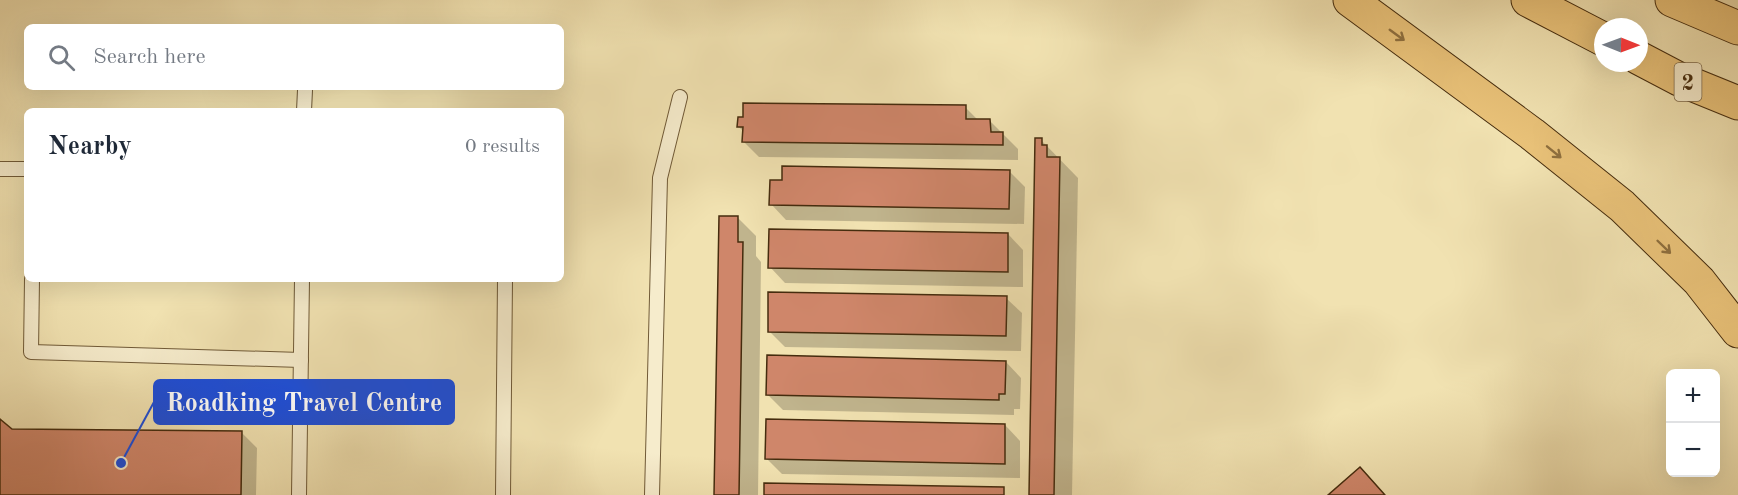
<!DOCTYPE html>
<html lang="en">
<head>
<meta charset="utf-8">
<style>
  :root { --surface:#fff; --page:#f6f6f7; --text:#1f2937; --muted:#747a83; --line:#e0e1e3 }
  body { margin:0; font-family:"Old Standard TT",serif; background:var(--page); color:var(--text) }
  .controls { position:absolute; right:18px; bottom:18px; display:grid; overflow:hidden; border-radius:9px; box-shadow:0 6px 24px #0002 }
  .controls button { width:54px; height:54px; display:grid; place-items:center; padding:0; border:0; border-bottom:2px solid var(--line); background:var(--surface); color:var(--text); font:30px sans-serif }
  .compass { position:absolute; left:1594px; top:18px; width:54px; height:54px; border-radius:50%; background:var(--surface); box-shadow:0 6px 24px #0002; rotate:91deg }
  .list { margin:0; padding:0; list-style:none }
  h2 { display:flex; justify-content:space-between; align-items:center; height:78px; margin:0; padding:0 24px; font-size:26px }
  h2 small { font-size:20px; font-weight:400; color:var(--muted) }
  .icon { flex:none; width:33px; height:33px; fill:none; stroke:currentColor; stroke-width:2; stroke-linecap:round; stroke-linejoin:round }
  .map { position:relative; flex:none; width:1738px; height:495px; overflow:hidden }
  .search { position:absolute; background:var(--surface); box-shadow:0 6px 24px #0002; left:24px; top:24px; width:540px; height:66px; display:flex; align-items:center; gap:15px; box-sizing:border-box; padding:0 21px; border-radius:9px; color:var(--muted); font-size:22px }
  .panel { position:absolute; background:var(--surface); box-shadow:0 6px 24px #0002; left:24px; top:108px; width:540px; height:174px; border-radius:9px }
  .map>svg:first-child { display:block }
</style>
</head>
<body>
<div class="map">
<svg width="1738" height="495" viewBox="0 0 1738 495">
  <rect width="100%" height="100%" fill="#f1e2b1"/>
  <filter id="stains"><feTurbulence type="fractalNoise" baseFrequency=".00333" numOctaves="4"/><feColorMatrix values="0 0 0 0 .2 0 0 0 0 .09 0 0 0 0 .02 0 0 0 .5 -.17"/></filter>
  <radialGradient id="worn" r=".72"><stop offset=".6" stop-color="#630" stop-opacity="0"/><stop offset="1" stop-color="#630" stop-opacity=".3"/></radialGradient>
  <g fill="#0003">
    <path d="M 965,107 L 979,121 L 990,121 L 1018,149 L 1018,160 L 759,157 L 744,142 L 744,132 L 739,127 Z"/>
    <path d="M 1041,140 L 1078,178 L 1072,495 L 1030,495 Z"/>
    <path d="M 1009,171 L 1025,187 L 1024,224 L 786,220 L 771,204 Z"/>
    <path d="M 738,218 L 756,236 L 756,256 L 761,262 L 758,495 L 716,495 Z"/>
    <path d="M 1008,234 L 1023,250 L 1023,287 L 785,283 L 770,267 Z"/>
    <path d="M 1006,298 L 1022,313 L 1021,351 L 785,347 L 769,331 Z"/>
    <path d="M 1006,362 L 1021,378 L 1020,409 L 1014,409 L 1014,415 L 783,410 L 767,394 Z"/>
    <path d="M 0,421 L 11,430 L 241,432 L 257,448 L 256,495 L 0,495 Z"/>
    <path d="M 1005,425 L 1020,441 L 1020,478 L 782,474 L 766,458 Z"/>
  </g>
  <g fill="#cf866a" stroke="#452c0e" stroke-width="1.5">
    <path d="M 743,103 L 966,105 L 966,119 L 990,119 L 991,132 L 1003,132 L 1003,145 L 742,142 L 743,127 L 737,127 L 738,117 L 743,117 Z"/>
    <path d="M 1035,138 L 1042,138 L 1042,145 L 1047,145 L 1047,157 L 1060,157 L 1054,495 L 1029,495 Z"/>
    <path d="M 782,166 L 1010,170 L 1009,209 L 769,205 L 770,180 L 782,180 Z"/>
    <path d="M 719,216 L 738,216 L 738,242 L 743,242 L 739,495 L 714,495 Z"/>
    <path d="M 769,229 L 1008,233 L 1008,272 L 768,268 Z"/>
    <path d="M 768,292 L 1007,296 L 1006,336 L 768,332 Z"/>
    <path d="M 767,355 L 1006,361 L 1005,394 L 999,394 L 999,400 L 766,395 Z"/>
    <path d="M 0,419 L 12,429 L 242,431 L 241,495 L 0,495 Z"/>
    <path d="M 766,419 L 1005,424 L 1005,464 L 765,459 Z"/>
    <path d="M 1360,467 L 1385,495 L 1328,495 Z"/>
    <path d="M 764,483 L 1004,487 L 1004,495 L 764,495 Z"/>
  </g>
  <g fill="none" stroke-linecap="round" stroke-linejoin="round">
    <defs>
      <g id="lane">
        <path d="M 304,111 L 305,90"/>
        <path d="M 0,169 L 27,169"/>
        <path d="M 32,279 L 31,352 L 301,360"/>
        <path d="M 299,495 L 302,279"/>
        <path d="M 503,495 L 505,279"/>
        <path d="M 652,495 L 660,178 L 680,97"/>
      </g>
      <g id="highway">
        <path d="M 1350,0 L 1532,134 L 1622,206 L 1699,281 L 1738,331"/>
        <path d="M 1528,0 L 1603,39"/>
        <path d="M 1672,0 L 1738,28"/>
        <path d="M 1639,58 L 1679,79 L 1738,103"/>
      </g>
    </defs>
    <use href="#lane" stroke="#705a37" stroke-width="16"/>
    <use href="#highway" stroke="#452c0e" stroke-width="35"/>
    <use href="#lane" stroke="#f6eccc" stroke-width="14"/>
    <use href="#highway" stroke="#e8c178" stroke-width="33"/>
  </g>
  <defs><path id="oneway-shaft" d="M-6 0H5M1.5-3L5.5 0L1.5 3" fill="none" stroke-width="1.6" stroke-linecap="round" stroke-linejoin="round" transform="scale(1.5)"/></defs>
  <g stroke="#8e6f3e">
    <use href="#oneway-shaft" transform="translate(1397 35) rotate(36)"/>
    <use href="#oneway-shaft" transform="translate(1554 152) rotate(39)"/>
    <use href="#oneway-shaft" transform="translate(1664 247) rotate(44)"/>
  </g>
  <g text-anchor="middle" stroke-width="4.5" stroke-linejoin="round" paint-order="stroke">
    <rect fill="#f6eccc" stroke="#7a6647" stroke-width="1.5" x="1674.5" y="63" width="27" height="38" rx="4.5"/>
    <g font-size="22" font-weight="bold" fill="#452c0e">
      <text x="1688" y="90">2</text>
    </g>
  </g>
  <path fill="none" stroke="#1d4ed8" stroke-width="2" d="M121 463L154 402"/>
  <circle fill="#1d4ed8" stroke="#f6eccc" stroke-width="2" cx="121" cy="463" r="6"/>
  <rect fill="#1d4ed8" stroke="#1d4ed8" stroke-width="2" x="154" y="380" width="300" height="44" rx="6"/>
  <g font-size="26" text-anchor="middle" font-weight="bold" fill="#fff">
    <text x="304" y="411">Roadking Travel Centre</text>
  </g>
  <rect width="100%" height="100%" filter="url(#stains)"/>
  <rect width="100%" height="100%" fill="url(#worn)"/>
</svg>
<div class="controls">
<button>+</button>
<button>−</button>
</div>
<svg class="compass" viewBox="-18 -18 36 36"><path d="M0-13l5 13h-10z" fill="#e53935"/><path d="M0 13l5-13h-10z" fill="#747a83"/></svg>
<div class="search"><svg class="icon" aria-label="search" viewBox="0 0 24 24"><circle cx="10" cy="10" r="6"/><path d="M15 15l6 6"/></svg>Search here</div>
<section class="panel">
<h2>Nearby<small>0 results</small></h2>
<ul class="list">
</ul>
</section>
</div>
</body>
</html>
